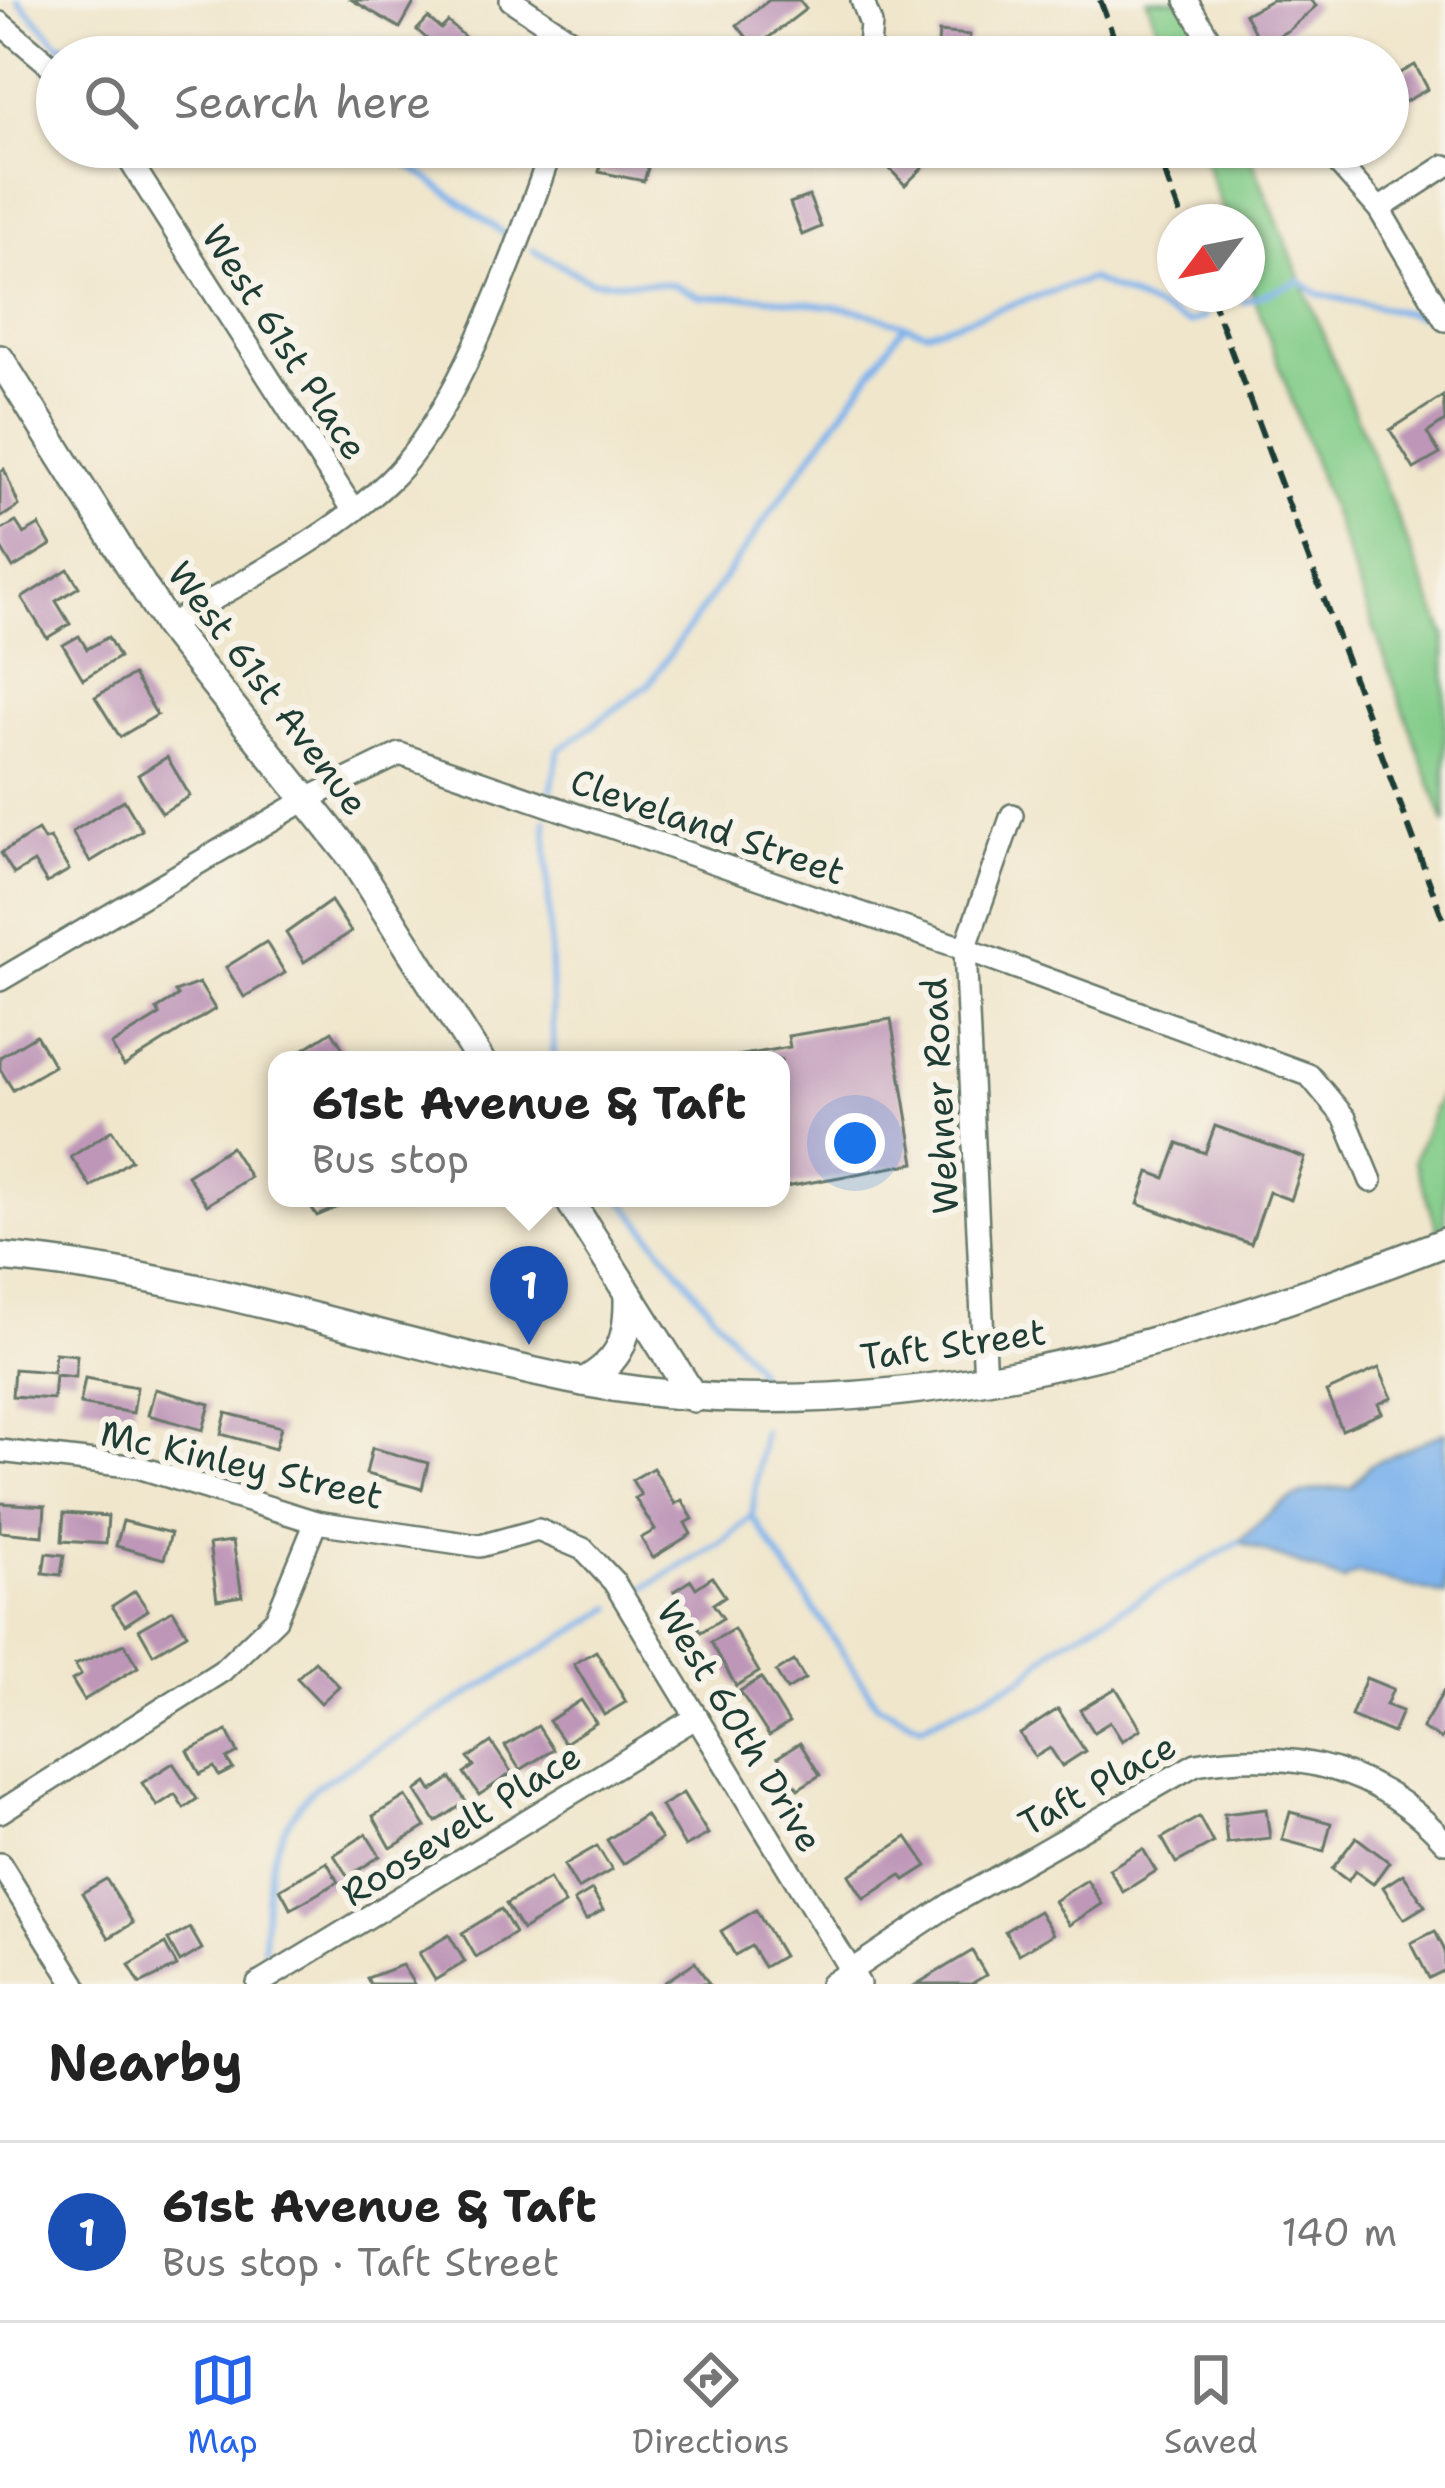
<!DOCTYPE html>
<html lang="en">
<head>
<meta charset="utf-8">
<style>
  :root { --surface:#fff; --page:#f6f6f6; --text:#222; --muted:#767676; --line:#e0e0e0; --accent:#2563eb }
  body { margin:0; font-family:"Shantell Sans",sans-serif; background:var(--page); color:var(--text) }
  .compass { position:absolute; left:1157px; top:204px; width:108px; height:108px; border-radius:50%; background:var(--surface); box-shadow:0 3px 9px #0004; rotate:238deg }
  .you { position:absolute; left:855px; top:1143px; width:42px; height:42px; margin:-30px; border:9px solid #fff; border-radius:50%; background:#1a73e8; box-shadow:0 0 0 18px #1a73e833 }
  .badge { display:grid; place-items:center; width:78px; height:78px; border-radius:50%; background:var(--accent); color:#fff; font-size:39px; font-weight:700 }
  .pin { position:absolute; translate:-50% -99px; filter:drop-shadow(0 3px 6px #0008) }
  .pin::after { content:''; position:absolute; top:63px; width:42px; height:36px; background:inherit; clip-path:polygon(0 0,100% 0,50% 100%) }
  .popup { position:absolute; left:268px; top:1051px; width:522px; height:156px; box-sizing:border-box; display:grid; place-content:center; border-radius:24px; background:var(--surface); filter:drop-shadow(0 3px 9px #0005); font-size:39px; white-space:nowrap; color:var(--muted) }
  .popup b { font-size:45px; color:var(--text) }
  .popup::after { content:''; position:absolute; left:50%; top:100%; margin-left:-24px; border:24px solid transparent; border-top-color:var(--surface) }
  .list { margin:0; padding:0; list-style:none }
  h2 { display:flex; justify-content:space-between; align-items:center; height:156px; margin:0; padding:0 48px; font-size:51px }
  h2 small { font-size:39px; font-weight:400; color:var(--muted) }
  .list li { display:grid; grid-template-columns:78px 1fr auto; gap:36px; align-items:center; box-sizing:border-box; height:180px; padding:0 48px; border-top:3px solid var(--line) }
  .list b { display:block; font-size:45px; white-space:nowrap }
  .list p { margin:0; font-size:39px; white-space:nowrap; color:var(--muted) }
  .list em { font-size:39px; font-style:normal; color:var(--muted) }
  .icon { flex:none; width:66px; height:66px; fill:none; stroke:currentColor; stroke-width:2; stroke-linecap:round; stroke-linejoin:round }
  .map { position:relative; flex:none; width:1445px; height:1984px; overflow:hidden }
  .search { position:absolute; background:var(--surface); box-shadow:0 3px 9px #0004; left:36px; right:36px; top:36px; height:132px; display:flex; align-items:center; gap:30px; box-sizing:border-box; padding:0 42px; border-radius:66px; color:var(--muted); font-size:45px }
  .sheet { height:336px; background:var(--surface) }
  nav { display:flex; justify-content:space-around; align-items:center; box-sizing:border-box; height:168px; border-top:3px solid var(--line); background:var(--surface); font-size:33px; color:var(--muted) }
  nav a { display:grid; justify-items:center; gap:6px }
  nav .on { color:var(--accent) }
  .map>svg:first-child { display:block }
</style>
</head>
<body>
<div class="map">
<svg width="1445" height="1984" viewBox="0 0 1445 1984">
  <rect width="100%" height="100%" fill="#f7f3e8"/>
  <filter id="ink" filterUnits="userSpaceOnUse"><feTurbulence type="fractalNoise" baseFrequency=".00833" numOctaves="2"/><feDisplacementMap in="SourceGraphic" scale="24" xChannelSelector="R" yChannelSelector="G"/><feConvolveMatrix kernelMatrix="1 2 1 2 8 2 1 2 1" color-interpolation-filters="sRGB"/></filter>
  <filter id="wash" filterUnits="userSpaceOnUse"><feTurbulence type="fractalNoise" baseFrequency=".004" numOctaves="4" result="noise"/><feDisplacementMap in="SourceGraphic" scale="48" xChannelSelector="R" yChannelSelector="G"/><feGaussianBlur stdDeviation="2.7" result="paint"/><feColorMatrix in="noise" values="0 0 0 0 0 0 0 0 0 0 0 0 0 0 0 0 0 1.4 0 .05"/><feComposite in="paint" operator="in"/></filter>
  <g filter="url(#wash)">
    <rect width="100%" height="100%" fill="#f0e6cc"/>
    <g fill="#82cc89" stroke="#50845e" stroke-width="3">
      <path d="M 1147,0 L 1187,0 L 1210,57 L 1168,57 Z"/>
      <path d="M 1200,147 L 1247,147 L 1445,635 L 1445,824 L 1247,277 L 1247,222 L 1227,222 Z"/>
      <path d="M 1445,1082 L 1445,1251 L 1414,1160 Z"/>
    </g>
    <path fill="#7eb3ec" stroke="#4e7890" stroke-width="3" d="M 1445,1432 L 1445,1595 L 1357,1573 L 1344,1581 L 1239,1542 C 1275,1506 1297,1485 1351,1488 L 1370,1465 Z"/>
    <g fill="none" stroke-linecap="round" stroke-linejoin="round">
      <g stroke="#7eb3ec" stroke-width="6">
        <path d="M 18,0 L 59,44 C 116,54 157,21 210,57"/>
        <path d="M 384,147 L 506,235"/>
        <path d="M 533,250 L 590,281 L 672,284 L 701,297 L 762,297 L 857,310 L 927,332 L 1090,279 L 1189,323 L 1205,317"/>
        <path d="M 1243,302 L 1300,281 L 1318,294 L 1422,316 L 1428,312"/>
        <path d="M 551,791 L 559,750 L 648,685 L 902,328"/>
        <path d="M 546,820 L 554,1060"/>
        <path d="M 621,1198 L 755,1366 L 760,1380"/>
        <path d="M 752,1516 L 877,1704 L 921,1726 L 1025,1677 L 1056,1646 L 1239,1542"/>
        <path d="M 638,1592 L 724,1541 L 752,1516 L 763,1431"/>
        <path d="M 264,1948 C 266,1882 266,1838 315,1787 L 612,1608"/>
      </g>
    </g>
    <g id="blocks">
      <g fill="#be96b8">
        <path d="M 352,0 L 410,0 L 414,3 L 400,28 Z"/>
        <path d="M 769,0 L 799,0 L 806,9 L 755,48 L 737,25 Z"/>
        <path d="M 1272,0 L 1310,0 L 1316,6 L 1289,30 L 1261,45 L 1245,14 Z"/>
        <path d="M 428,18 L 441,29 L 448,22 L 474,45 L 463,57 L 447,57 L 417,30 Z"/>
        <path d="M 939,32 L 970,35 L 967,57 L 937,57 Z"/>
        <path d="M 1415,65 L 1428,89 L 1388,111 L 1388,80 Z"/>
        <path d="M 604,147 L 653,151 L 644,181 L 599,172 Z"/>
        <path d="M 909,147 L 944,147 L 905,185 L 888,167 Z"/>
        <path d="M 809,196 L 821,227 L 802,235 L 790,203 Z"/>
        <path d="M 1443,396 L 1445,421 L 1427,433 L 1440,454 L 1414,469 L 1390,430 Z"/>
        <path d="M 4,469 L 19,506 L 0,518 L 0,472 Z"/>
        <path d="M 16,522 L 24,534 L 39,525 L 51,545 L 13,568 L 0,546 L 0,531 Z"/>
        <path d="M 68,569 L 79,587 L 56,601 L 70,624 L 47,638 L 22,598 Z"/>
        <path d="M 79,636 L 87,649 L 108,637 L 119,657 L 83,679 L 63,645 Z"/>
        <path d="M 133,675 L 157,715 L 120,737 L 95,697 Z"/>
        <path d="M 167,757 L 190,796 L 162,813 L 138,775 Z"/>
        <path d="M 124,800 L 142,830 L 90,862 L 72,832 Z"/>
        <path d="M 38,830 L 44,840 L 50,838 L 69,870 L 47,883 L 34,862 L 14,874 L 1,853 Z"/>
        <path d="M 331,901 L 351,932 L 304,962 L 286,933 Z"/>
        <path d="M 266,942 L 285,973 L 244,997 L 226,967 Z"/>
        <path d="M 199,983 L 215,1009 L 124,1066 L 111,1045 L 160,1015 L 157,1009 L 178,996 L 175,992 Z"/>
        <path d="M 891,1019 L 915,1163 L 786,1187 L 781,1175 L 781,1060 L 725,1058 L 790,1047 L 788,1036 Z"/>
        <path d="M 332,1031 L 350,1060 L 307,1060 L 301,1051 Z"/>
        <path d="M 36,1035 L 54,1066 L 13,1090 L 0,1069 L 0,1057 Z"/>
        <path d="M 1215,1126 L 1305,1158 L 1291,1200 L 1269,1192 L 1251,1244 L 1138,1204 L 1149,1172 L 1165,1178 L 1178,1143 L 1205,1153 Z"/>
        <path d="M 112,1130 L 131,1160 L 91,1187 L 71,1157 Z"/>
        <path d="M 231,1147 L 250,1177 L 207,1205 L 187,1175 Z"/>
        <path d="M 305,1198 L 350,1198 L 352,1201 L 317,1216 Z"/>
        <path d="M 55,1353 L 77,1355 L 75,1377 L 55,1375 L 53,1399 L 12,1396 L 14,1369 L 53,1372 Z"/>
        <path d="M 1379,1368 L 1392,1398 L 1378,1404 L 1382,1413 L 1342,1430 L 1326,1392 Z"/>
        <path d="M 85,1378 L 137,1387 L 133,1413 L 80,1404 Z"/>
        <path d="M 155,1389 L 210,1404 L 203,1430 L 148,1415 Z"/>
        <path d="M 226,1413 L 281,1427 L 275,1449 L 221,1434 Z"/>
        <path d="M 372,1448 L 428,1463 L 422,1489 L 366,1474 Z"/>
        <path d="M 653,1468 L 675,1504 L 682,1500 L 693,1519 L 685,1523 L 691,1534 L 653,1558 L 641,1538 L 655,1530 L 635,1498 L 641,1495 L 632,1480 Z"/>
        <path d="M 0,1503 L 45,1506 L 43,1536 L 0,1532 Z"/>
        <path d="M 64,1513 L 108,1516 L 106,1544 L 62,1541 Z"/>
        <path d="M 123,1521 L 171,1533 L 164,1559 L 116,1546 Z"/>
        <path d="M 233,1541 L 242,1596 L 217,1600 L 209,1544 Z"/>
        <path d="M 46,1553 L 64,1555 L 61,1575 L 43,1573 Z"/>
        <path d="M 712,1577 L 725,1596 L 713,1604 L 723,1618 L 701,1632 L 674,1591 L 691,1580 L 696,1588 Z"/>
        <path d="M 135,1591 L 148,1610 L 125,1625 L 112,1606 Z"/>
        <path d="M 173,1610 L 187,1634 L 153,1654 L 139,1629 Z"/>
        <path d="M 734,1629 L 759,1672 L 736,1686 L 711,1642 Z"/>
        <path d="M 124,1644 L 138,1667 L 84,1700 L 72,1680 L 81,1675 L 75,1665 Z"/>
        <path d="M 596,1651 L 626,1702 L 604,1715 L 574,1664 Z"/>
        <path d="M 315,1661 L 339,1686 L 321,1703 L 297,1678 Z"/>
        <path d="M 794,1661 L 805,1679 L 787,1690 L 776,1672 Z"/>
        <path d="M 761,1678 L 789,1723 L 769,1736 L 740,1691 Z"/>
        <path d="M 1366,1678 L 1393,1689 L 1386,1705 L 1402,1711 L 1393,1733 L 1351,1716 Z"/>
        <path d="M 1116,1688 L 1141,1729 L 1122,1741 L 1110,1722 L 1094,1732 L 1080,1710 Z"/>
        <path d="M 1445,1689 L 1445,1732 L 1441,1739 L 1422,1728 Z"/>
        <path d="M 581,1700 L 596,1723 L 564,1743 L 549,1721 Z"/>
        <path d="M 1058,1709 L 1085,1751 L 1062,1766 L 1050,1748 L 1035,1757 L 1020,1734 Z"/>
        <path d="M 538,1726 L 553,1750 L 520,1770 L 505,1746 Z"/>
        <path d="M 227,1731 L 238,1753 L 227,1759 L 233,1769 L 219,1776 L 214,1767 L 200,1774 L 188,1751 Z"/>
        <path d="M 491,1742 L 512,1773 L 479,1795 L 464,1773 L 474,1766 L 468,1758 Z"/>
        <path d="M 800,1743 L 820,1775 L 798,1789 L 778,1757 Z"/>
        <path d="M 173,1763 L 197,1799 L 184,1808 L 175,1794 L 157,1806 L 142,1783 Z"/>
        <path d="M 451,1778 L 466,1802 L 436,1822 L 416,1791 L 427,1783 L 432,1791 Z"/>
        <path d="M 683,1793 L 708,1834 L 685,1847 L 661,1806 Z"/>
        <path d="M 406,1796 L 426,1827 L 391,1848 L 373,1816 Z"/>
        <path d="M 1266,1809 L 1270,1838 L 1227,1843 L 1224,1814 Z"/>
        <path d="M 1290,1812 L 1331,1823 L 1324,1851 L 1282,1840 Z"/>
        <path d="M 645,1815 L 661,1839 L 623,1864 L 607,1840 Z"/>
        <path d="M 1199,1817 L 1213,1843 L 1176,1863 L 1162,1838 Z"/>
        <path d="M 366,1834 L 380,1856 L 348,1877 L 334,1855 Z"/>
        <path d="M 907,1837 L 927,1866 L 905,1880 L 901,1875 L 864,1899 L 849,1875 Z"/>
        <path d="M 1356,1837 L 1389,1862 L 1373,1884 L 1355,1871 L 1348,1881 L 1332,1869 Z"/>
        <path d="M 597,1846 L 612,1870 L 578,1889 L 564,1865 Z"/>
        <path d="M 1143,1849 L 1156,1871 L 1123,1892 L 1109,1869 Z"/>
        <path d="M 327,1862 L 338,1882 L 291,1909 L 280,1889 Z"/>
        <path d="M 1403,1874 L 1425,1906 L 1404,1919 L 1383,1887 Z"/>
        <path d="M 106,1879 L 133,1923 L 109,1938 L 82,1893 Z"/>
        <path d="M 549,1879 L 565,1904 L 522,1930 L 506,1904 Z"/>
        <path d="M 1087,1880 L 1102,1904 L 1069,1925 L 1054,1901 Z"/>
        <path d="M 592,1890 L 603,1910 L 586,1920 L 574,1901 Z"/>
        <path d="M 501,1909 L 515,1933 L 476,1957 L 462,1933 Z"/>
        <path d="M 756,1910 L 783,1956 L 764,1967 L 751,1946 L 735,1955 L 721,1931 Z"/>
        <path d="M 1039,1911 L 1053,1934 L 1019,1954 L 1005,1931 Z"/>
        <path d="M 190,1928 L 202,1949 L 180,1962 L 168,1940 Z"/>
        <path d="M 1435,1931 L 1445,1951 L 1445,1970 L 1429,1978 L 1411,1943 Z"/>
        <path d="M 449,1935 L 465,1962 L 435,1980 L 419,1953 Z"/>
        <path d="M 165,1944 L 177,1966 L 140,1984 L 129,1965 Z"/>
        <path d="M 972,1951 L 986,1975 L 971,1984 L 917,1984 Z"/>
        <path d="M 695,1962 L 709,1984 L 662,1984 Z"/>
        <path d="M 402,1965 L 414,1984 L 370,1984 L 367,1978 Z"/>
      </g>
    </g>
  </g>
  <g filter="url(#ink)">
    <use href="#blocks" fill-opacity="0" stroke="#687869" stroke-width="3"/>
    <g fill="none" stroke-linecap="round" stroke-linejoin="round">
      <defs>
        <g id="street">
          <path d="M 511,0 L 578,45 L 584,57"/>
          <path d="M 862,0 L 871,24 L 868,57"/>
          <path d="M 1186,0 L 1220,57"/>
          <path d="M 0,23 L 57,71"/>
          <path d="M 121,147 L 354,511"/>
          <path d="M 1324,147 L 1379,209 L 1445,320"/>
          <path d="M 1379,209 L 1445,166"/>
          <path d="M 168,626 C 241,581 326,541 389,481 C 458,415 521,239 552,147"/>
          <path d="M 0,980 L 307,799 L 400,754 L 965,949 L 1309,1075 L 1345,1118 L 1371,1181"/>
          <path d="M 985,1382 L 965,949 L 1012,815"/>
          <path d="M 0,1451 L 138,1467 L 316,1522 L 480,1546 L 538,1530 L 583,1549 L 614,1582 L 859,1984"/>
          <path d="M 0,1812 L 222,1671 L 276,1619 L 316,1522"/>
          <path d="M 0,1864 L 75,1984"/>
          <path d="M 258,1984 L 697,1717"/>
          <path d="M 831,1984 L 952,1903 L 1196,1764 C 1292,1748 1379,1767 1445,1842"/>
        </g>
        <g id="secondary">
          <path d="M 0,359 L 168,626 L 351,856 L 480,1060"/>
          <path d="M 568,1198 L 694,1398"/>
          <path d="M 0,1257 C 196,1274 377,1340 568,1379 C 868,1440 1168,1350 1445,1242"/>
          <path d="M 583,1382 C 621,1361 629,1338 628,1296"/>
        </g>
      </defs>
      <use href="#street" stroke="#687869" stroke-width="26"/>
      <use href="#secondary" stroke="#687869" stroke-width="32"/>
      <use href="#street" stroke="#fff" stroke-width="21"/>
      <use href="#secondary" stroke="#fff" stroke-width="27"/>
      <g stroke="#1f3d34" stroke-width="6" stroke-dasharray="18 9" stroke-linecap="butt">
        <path d="M 1100,0 L 1121,57"/>
        <path d="M 1155,147 L 1183,222"/>
        <path d="M 1210,294 L 1445,924"/>
      </g>
    </g>
  </g>
  <g text-anchor="middle" stroke-width="12" stroke-linejoin="round" paint-order="stroke">
    <g font-size="36" fill="#1f3d34" stroke="#f7f3e8">
      <text transform="translate(285 342) rotate(57)" y="13">West 61st Place</text>
      <text transform="translate(268 688) rotate(53)" y="13">West 61st Avenue</text>
      <text transform="translate(708 826) rotate(19)" y="13">Cleveland Street</text>
      <text transform="translate(939 1096) rotate(-93)" y="13">Wehner Road</text>
      <text transform="translate(953 1344) rotate(-8)" y="13">Taft Street</text>
      <text transform="translate(242 1464) rotate(13)" y="13">Mc Kinley Street</text>
      <text transform="translate(740 1726) rotate(59)" y="13">West 60th Drive</text>
      <text transform="translate(1097 1784) rotate(-29)" y="13">Taft Place</text>
      <text transform="translate(461 1824) rotate(-32)" y="13">Roosevelt Place</text>
    </g>
  </g>
</svg>
<svg class="compass" viewBox="-18 -18 36 36"><path d="M0-13l5 13h-10z" fill="#e53935"/><path d="M0 13l5-13h-10z" fill="#767676"/></svg>
<div class="you"></div>
<div class="pin badge" style="left:529px;top:1345px;background:#1a4fb4">1</div>
<div class="popup"><b>61st Avenue &amp; Taft</b>Bus stop</div>
<div class="search"><svg class="icon" aria-label="search" viewBox="0 0 24 24"><circle cx="10" cy="10" r="6"/><path d="M15 15l6 6"/></svg>Search here</div>
</div>
<section class="sheet">
<h2>Nearby<small></small></h2>
<ul class="list">
<li><span class="badge" style="background:#1a4fb4">1</span><div><b>61st Avenue &amp; Taft</b><p>Bus stop · Taft Street</p></div><em>140 m</em></li>
</ul>
</section>
<nav>
<a class="on"><svg class="icon" aria-label="map" viewBox="0 0 24 24"><path d="M3 6l6-2 6 2 6-2v14l-6 2-6-2-6 2zM9 4v14M15 6v14"/></svg>Map</a>
<a><svg class="icon" aria-label="directions" viewBox="0 0 24 24"><path d="M12 3l9 9-9 9-9-9zM9 14v-3h6M13 9l2 2-2 2"/></svg>Directions</a>
<a><svg class="icon" aria-label="saved" viewBox="0 0 24 24"><path d="M7 4h10v16l-5-4-5 4z"/></svg>Saved</a>
</nav>
</body>
</html>
